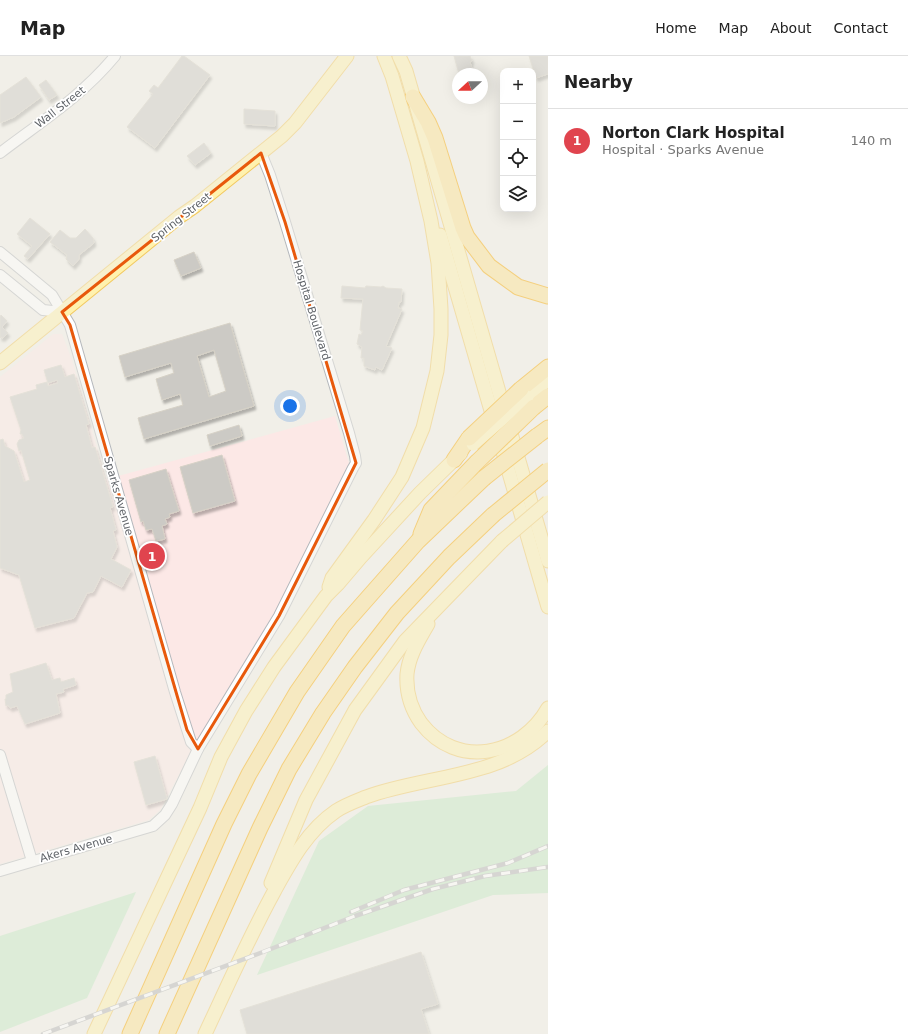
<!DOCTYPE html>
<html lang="en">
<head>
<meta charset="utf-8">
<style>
  :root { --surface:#fff; --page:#f6f6f6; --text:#222; --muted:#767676; --line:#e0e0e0; --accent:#1a73e8 }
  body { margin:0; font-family:"DejaVu Sans",sans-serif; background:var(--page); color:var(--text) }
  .controls { position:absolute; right:12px; top:12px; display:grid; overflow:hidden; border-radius:8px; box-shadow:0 4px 16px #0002 }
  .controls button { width:36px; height:36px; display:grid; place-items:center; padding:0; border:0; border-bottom:1px solid var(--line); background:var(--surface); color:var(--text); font:20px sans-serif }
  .compass { position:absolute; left:452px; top:12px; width:36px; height:36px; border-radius:50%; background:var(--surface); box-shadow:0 4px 16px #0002; rotate:249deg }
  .you { position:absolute; left:290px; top:350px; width:14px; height:14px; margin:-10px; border:3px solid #fff; border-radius:50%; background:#1a73e8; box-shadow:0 0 0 6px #1a73e833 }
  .badge { display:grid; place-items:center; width:26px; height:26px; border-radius:50%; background:var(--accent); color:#fff; font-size:13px; font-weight:700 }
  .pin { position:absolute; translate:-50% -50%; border:2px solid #fff; box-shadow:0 1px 4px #0006 }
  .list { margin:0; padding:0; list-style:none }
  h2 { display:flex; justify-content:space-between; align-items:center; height:52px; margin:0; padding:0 16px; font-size:17px }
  h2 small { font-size:13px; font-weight:400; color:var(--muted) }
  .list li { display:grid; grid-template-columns:26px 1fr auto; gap:12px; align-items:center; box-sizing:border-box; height:64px; padding:0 16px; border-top:1px solid var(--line) }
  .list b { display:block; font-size:15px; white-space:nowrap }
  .list p { margin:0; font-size:13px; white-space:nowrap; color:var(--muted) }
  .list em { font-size:13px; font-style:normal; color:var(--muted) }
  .icon { flex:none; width:22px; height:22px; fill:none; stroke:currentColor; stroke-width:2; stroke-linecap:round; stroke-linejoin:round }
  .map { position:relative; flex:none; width:548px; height:978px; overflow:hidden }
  header { display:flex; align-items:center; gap:24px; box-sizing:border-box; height:56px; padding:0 20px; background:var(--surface); border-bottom:1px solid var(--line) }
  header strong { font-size:19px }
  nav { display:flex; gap:22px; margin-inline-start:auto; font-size:14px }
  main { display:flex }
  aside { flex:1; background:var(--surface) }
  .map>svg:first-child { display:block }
</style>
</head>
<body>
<header>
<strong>Map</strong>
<nav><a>Home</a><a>Map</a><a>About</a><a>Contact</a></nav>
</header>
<main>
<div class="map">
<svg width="548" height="978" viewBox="0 0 548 978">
  <defs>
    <filter id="shadow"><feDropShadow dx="2" dy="3.5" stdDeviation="1" flood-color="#0004"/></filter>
  </defs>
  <rect width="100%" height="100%" fill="#f1efe8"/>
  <path fill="#fce8e6" d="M 53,278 L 62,278 L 72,304 L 106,423 L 122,419 L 335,360 L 349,407 L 274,560 L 180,717 L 160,754 L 149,764 L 0,808 L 0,321 Z"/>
  <g fill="#c5e8c5">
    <path d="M 548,709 L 548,837 L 493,839 L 257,919 L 319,785 L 368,750 L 516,735 Z"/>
    <path d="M 136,836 L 87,942 L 0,976 L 0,880 Z"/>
  </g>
  <g fill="#cccac5" stroke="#d6d1c6" fill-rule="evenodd" filter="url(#shadow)">
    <path d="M 182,0 L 184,0 L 210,19 L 155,92 L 127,71 L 153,38 L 149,35 L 154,29 L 158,32 Z"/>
    <path d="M 454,0 L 470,0 L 472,5 L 470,6 L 474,18 L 459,18 Z"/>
    <path d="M 529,0 L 548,0 L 548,18 L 536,22 Z"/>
    <path d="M 26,21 L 41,41 L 14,61 L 0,67 L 0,39 Z"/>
    <path d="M 46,24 L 57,39 L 49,44 L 39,29 Z"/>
    <path d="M 244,53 L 275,55 L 275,70 L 244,68 Z"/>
    <path d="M 204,87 L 211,97 L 195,109 L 187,100 Z"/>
    <path d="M 30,162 L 50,178 L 28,203 L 24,200 L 32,190 L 17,178 Z"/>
    <path d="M 85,173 L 93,182 L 94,187 L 79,199 L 79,203 L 73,210 L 66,203 L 67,199 L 50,186 L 60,174 L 70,182 L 76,182 Z"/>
    <path d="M 194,196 L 201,212 L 181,220 L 174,204 Z"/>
    <path d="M 342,230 L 365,232 L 366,230 L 381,231 L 383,230 L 386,232 L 402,233 L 401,246 L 399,246 L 398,252 L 402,253 L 386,290 L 392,292 L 382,314 L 376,311 L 375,314 L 364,310 L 364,302 L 361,302 L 362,291 L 357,288 L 359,278 L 361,279 L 363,275 L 360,274 L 363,243 L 341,242 Z"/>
    <path d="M 1,259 L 7,265 L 2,271 L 8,277 L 3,282 L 1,281 L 0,282 L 0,261 Z"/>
    <path d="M 230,267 L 254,350 L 144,383 L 138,362 L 183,349 L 180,338 L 162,344 L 156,323 L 174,317 L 171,307 L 125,321 L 119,300 ZM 214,294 L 226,335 L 209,341 L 197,300 Z"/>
    <path d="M 61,309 L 65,321 L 74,318 L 89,368 L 86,369 L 92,392 L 95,391 L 113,451 L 110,452 L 116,474 L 113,475 L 117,491 L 111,503 L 131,514 L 122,531 L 101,520 L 93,536 L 87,537 L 74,562 L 35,572 L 19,519 L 0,512 L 0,384 L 3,383 L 5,390 L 14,395 L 24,426 L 30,424 L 21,394 L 19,395 L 17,388 L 19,384 L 24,382 L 22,378 L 20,378 L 21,374 L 10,341 L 37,333 L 36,329 L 47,326 L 48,330 L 58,327 L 57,324 L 48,327 L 44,314 Z"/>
    <path d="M 239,369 L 242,380 L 210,390 L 207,379 Z"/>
    <path d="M 222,399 L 235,445 L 193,457 L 180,411 Z"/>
    <path d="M 166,413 L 179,455 L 169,458 L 170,461 L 165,463 L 167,468 L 162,470 L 165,483 L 156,485 L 152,473 L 146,474 L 143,465 L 141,466 L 129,424 Z"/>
    <path d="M 46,607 L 52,624 L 60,622 L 61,626 L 74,622 L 76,629 L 63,633 L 64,636 L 56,638 L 60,657 L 25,668 L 17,650 L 10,652 L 8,649 L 6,650 L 5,643 L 6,643 L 6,639 L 13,636 L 10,618 Z"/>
    <path d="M 155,700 L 167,743 L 146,749 L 134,706 Z"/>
    <path d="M 421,896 L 438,948 L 421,953 L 429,978 L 247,978 L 240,954 Z"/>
  </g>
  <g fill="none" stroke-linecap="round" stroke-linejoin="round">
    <defs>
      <g id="minor">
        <path d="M 0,97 C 42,65 81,41 115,0"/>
        <path d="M 0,196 L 52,239 L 70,269 L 175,636 L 191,686 L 198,693"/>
        <path d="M 0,219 L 43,254 L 62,256"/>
        <path d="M 0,699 L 32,805"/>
        <path d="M 0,815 L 153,770 L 165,759 L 172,748 L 198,693 L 279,560 L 353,412 L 356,407 L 355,400 L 349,377 L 285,166 L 270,119 L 261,97"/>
      </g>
      <g id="major">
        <path d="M 399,0 L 406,15 L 548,505"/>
        <path d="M 440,179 L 548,551"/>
        <path d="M 0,307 L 179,161 L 195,150 L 282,80 L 295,67 L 347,0"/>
        <path d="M 527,341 L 548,324"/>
        <path d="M 329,531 L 332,522 L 374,464 L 402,421 L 423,372 L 437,315 L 441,279 L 441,253 L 438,207 L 431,165 L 417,105 L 392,20 L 384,0"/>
        <path d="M 428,568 C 419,584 409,599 407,618 C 406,635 411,653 421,667 C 457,714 521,700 548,652"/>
        <path d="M 271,827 L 306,744 L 355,654 L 405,585 L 502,485"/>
        <path d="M 94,978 L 200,752 L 221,701 L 246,655 L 274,611 L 326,540 L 338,528 L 361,501 L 420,437 L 461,397"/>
        <path d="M 205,978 C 228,929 249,881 275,834 C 291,805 308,774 336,755 C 345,749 356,745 366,741 C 426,719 500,723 548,675"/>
      </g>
      <g id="highway">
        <path d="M 413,41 L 428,66 L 435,82 L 463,172 L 467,181 L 489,210 L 518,231 L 548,240"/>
        <path d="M 521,333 L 548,311"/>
        <path d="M 534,351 L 548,340"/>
        <path d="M 537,380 L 548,372"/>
        <path d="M 454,404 L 469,382"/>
        <path d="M 421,478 L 431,454 L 477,406"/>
        <path d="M 130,978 L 224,768 L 249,718 L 297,636 L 343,570 L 418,485 L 484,422"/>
        <path d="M 167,978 L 260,772 L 289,713 L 323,657 L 355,611 L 397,557 L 449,501 L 493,459"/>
      </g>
    </defs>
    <use href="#minor" stroke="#b5b8bc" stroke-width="12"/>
    <use href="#major" stroke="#f2c960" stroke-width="15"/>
    <use href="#highway" stroke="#f9ab00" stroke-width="17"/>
    <use href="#minor" stroke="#fff" stroke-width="10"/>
    <use href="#major" stroke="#fff2af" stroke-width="13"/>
    <use href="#highway" stroke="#fde293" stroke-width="15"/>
    <defs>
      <g id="rail">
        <path d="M 351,856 L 404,834 L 508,807 L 548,790"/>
        <path d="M 43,978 L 263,896 L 355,860 L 433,833 L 485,820 L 548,811"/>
      </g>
    </defs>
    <use href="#rail" stroke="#b6b7b8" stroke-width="4.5"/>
    <use href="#rail" stroke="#fff" stroke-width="3" stroke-dasharray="9" stroke-linecap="butt"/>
    <defs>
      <g id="major-bridge">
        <path d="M 473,388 L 527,341"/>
        <path d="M 502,485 L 548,446"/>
      </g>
      <g id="highway-bridge">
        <path d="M 469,382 L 521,333"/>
        <path d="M 477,406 L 534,351"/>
        <path d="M 484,422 L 537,380"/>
        <path d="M 493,459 L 548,414"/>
      </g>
    </defs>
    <use href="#major-bridge" stroke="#f2c960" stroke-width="15" stroke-linecap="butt"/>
    <use href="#highway-bridge" stroke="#f9ab00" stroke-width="17" stroke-linecap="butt"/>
    <use href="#major-bridge" stroke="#fff2af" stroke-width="13"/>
    <use href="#highway-bridge" stroke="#fde293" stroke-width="15"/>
  </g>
  <path d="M0 0H548V978H0ZM 261,97 L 285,166 L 356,407 L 279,560 L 198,693 L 187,674 L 70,269 L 62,256 Z" fill="#f1efe8" fill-opacity=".55" fill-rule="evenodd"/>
  <path fill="none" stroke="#e8590c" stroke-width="3" stroke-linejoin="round" d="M 261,97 L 285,166 L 356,407 L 279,560 L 198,693 L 187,674 L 70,269 L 62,256 Z"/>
  <g text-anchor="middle" stroke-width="3.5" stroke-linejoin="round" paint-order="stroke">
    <g font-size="11" fill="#5f6368" stroke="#fff">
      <text transform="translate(60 51) rotate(-38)" y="4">Wall Street</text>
      <text transform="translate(181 161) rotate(-38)" y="4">Spring Street</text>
      <text transform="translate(312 254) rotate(73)" y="4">Hospital Boulevard</text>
      <text transform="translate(119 440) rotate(74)" y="4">Sparks Avenue</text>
      <text transform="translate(76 792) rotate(-16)" y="4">Akers Avenue</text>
    </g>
  </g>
</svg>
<div class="controls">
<button>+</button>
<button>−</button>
<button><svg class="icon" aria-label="locate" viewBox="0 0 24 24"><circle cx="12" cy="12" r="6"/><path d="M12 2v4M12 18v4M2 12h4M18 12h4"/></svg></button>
<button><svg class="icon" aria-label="layers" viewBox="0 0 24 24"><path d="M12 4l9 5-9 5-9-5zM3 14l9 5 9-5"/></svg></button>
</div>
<svg class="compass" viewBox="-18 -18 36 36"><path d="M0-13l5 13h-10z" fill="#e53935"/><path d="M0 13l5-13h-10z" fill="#767676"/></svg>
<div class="you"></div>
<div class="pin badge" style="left:152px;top:500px;background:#e0444e">1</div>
</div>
<aside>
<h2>Nearby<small></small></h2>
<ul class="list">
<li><span class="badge" style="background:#e0444e">1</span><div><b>Norton Clark Hospital</b><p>Hospital · Sparks Avenue</p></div><em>140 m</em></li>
</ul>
</aside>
</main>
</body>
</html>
